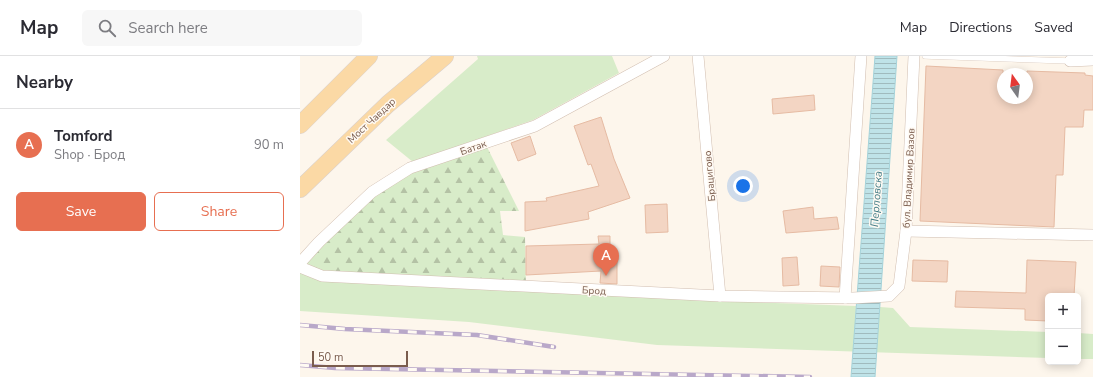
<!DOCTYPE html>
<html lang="en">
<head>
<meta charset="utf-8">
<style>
  :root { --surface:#fff; --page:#f7f7f7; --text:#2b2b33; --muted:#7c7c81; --line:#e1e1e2; --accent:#e76f51 }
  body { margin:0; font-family:"Nunito Sans",sans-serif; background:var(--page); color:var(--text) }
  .controls { position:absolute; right:12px; bottom:12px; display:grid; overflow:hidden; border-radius:6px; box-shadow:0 2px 10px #0003 }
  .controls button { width:36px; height:36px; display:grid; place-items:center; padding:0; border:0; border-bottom:1px solid var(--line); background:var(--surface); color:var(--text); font:20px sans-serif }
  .compass { position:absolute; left:697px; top:12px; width:36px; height:36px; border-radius:50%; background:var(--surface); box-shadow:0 2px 10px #0003; rotate:346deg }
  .scale { position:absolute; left:12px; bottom:10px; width:96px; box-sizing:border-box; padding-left:4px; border:2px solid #7a5c4d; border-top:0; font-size:11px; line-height:14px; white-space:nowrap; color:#7a5c4d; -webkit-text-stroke:3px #fffaf3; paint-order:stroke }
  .you { position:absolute; left:443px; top:130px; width:14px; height:14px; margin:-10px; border:3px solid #fff; border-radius:50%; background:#1a73e8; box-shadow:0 0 0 6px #1a73e833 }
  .badge { display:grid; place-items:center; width:26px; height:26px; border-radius:50%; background:var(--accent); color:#fff; font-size:13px; font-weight:700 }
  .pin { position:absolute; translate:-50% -33px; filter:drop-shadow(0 1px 2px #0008) }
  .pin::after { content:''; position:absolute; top:21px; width:14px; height:12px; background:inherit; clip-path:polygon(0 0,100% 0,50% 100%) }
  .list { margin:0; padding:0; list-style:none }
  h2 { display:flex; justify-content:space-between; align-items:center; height:52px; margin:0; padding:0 16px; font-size:17px }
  h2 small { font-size:13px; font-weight:400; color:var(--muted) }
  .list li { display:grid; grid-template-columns:26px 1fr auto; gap:12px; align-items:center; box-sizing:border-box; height:72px; padding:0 16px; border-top:1px solid var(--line) }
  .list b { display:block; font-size:15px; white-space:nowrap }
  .list p { margin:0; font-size:13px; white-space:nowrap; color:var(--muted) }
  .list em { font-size:13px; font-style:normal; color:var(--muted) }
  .actions { display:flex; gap:8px; padding:12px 16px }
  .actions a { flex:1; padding:9px 0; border:1px solid var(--accent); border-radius:6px; text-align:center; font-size:14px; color:var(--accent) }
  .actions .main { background:var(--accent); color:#fff }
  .icon { flex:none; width:22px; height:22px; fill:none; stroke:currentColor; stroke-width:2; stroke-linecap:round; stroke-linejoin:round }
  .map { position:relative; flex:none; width:793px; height:321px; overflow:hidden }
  header { display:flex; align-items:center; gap:24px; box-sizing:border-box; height:56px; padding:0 20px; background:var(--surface); border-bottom:1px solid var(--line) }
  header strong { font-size:19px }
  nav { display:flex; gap:22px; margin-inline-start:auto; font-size:14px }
  .search { width:280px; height:36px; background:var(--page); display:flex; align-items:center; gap:10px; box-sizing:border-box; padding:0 14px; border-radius:6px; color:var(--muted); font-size:15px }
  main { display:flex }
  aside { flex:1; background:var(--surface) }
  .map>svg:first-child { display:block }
</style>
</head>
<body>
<header>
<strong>Map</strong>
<div class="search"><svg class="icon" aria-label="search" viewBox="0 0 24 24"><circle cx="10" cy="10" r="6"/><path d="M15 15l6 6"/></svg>Search here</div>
<nav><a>Map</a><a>Directions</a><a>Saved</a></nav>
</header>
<main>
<aside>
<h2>Nearby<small></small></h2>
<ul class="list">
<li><span class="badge">A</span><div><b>Tomford</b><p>Shop · Брод</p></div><em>90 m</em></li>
</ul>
<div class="actions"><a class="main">Save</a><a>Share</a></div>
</aside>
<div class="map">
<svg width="793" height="321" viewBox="0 0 793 321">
  <defs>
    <pattern id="forest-firs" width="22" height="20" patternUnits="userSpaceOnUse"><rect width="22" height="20" fill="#d8ecc9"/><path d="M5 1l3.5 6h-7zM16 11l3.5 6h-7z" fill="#b4c2a5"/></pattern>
    <pattern id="water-rules" width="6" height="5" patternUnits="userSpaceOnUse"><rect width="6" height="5" fill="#bfe3e8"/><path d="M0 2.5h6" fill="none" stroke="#a0bbbe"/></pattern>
  </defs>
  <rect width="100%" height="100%" fill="#fdf6ec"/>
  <g fill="#d8ecc9">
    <path d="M 177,0 L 312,0 L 319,17 L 233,64 L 113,106 L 86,84 L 178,3 Z"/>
    <path d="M 0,217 L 420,245 L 556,250 L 554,285 L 577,287 L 580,251 L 593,252 L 610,271 L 748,276 L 748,302 L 357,289 L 169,266 L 0,255 Z"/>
    <path d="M 778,277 L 793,278 L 793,303 L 778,303 Z"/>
  </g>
  <path fill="url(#forest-firs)" d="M 185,87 L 219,155 L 200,155 L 203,179 L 225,181 L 226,230 L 22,220 L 0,207 L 19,186 L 110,112 Z"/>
  <path fill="url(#water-rules)" stroke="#a5d3da" d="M 575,0 L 597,0 L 575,321 L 551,321 Z"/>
  <g fill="#f3d5c3" stroke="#e6bba3">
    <path d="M 626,10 L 703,14 L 703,42 L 727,42 L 727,15 L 785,17 L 785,19 L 793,20 L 793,54 L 784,54 L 783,71 L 765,71 L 763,119 L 756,119 L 754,171 L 620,165 Z"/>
    <path d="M 514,39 L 515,54 L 473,58 L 472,43 Z"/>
    <path d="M 301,61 L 314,103 L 330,142 L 288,156 L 289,163 L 225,175 L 225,146 L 247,145 L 246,142 L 299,130 L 291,108 L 288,109 L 274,70 Z"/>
    <path d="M 230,80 L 236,98 L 218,105 L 211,87 Z"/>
    <path d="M 367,148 L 368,176 L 346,177 L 345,149 Z"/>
    <path d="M 513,151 L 514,163 L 537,161 L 539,173 L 486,177 L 483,155 Z"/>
    <path d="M 298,180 L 310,180 L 310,200 L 317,200 L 317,228 L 300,227 L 301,215 L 226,219 L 226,190 L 299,188 Z"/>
    <path d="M 497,201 L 499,229 L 483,230 L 482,202 Z"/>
    <path d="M 613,204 L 648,205 L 647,226 L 612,225 Z"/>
    <path d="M 727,204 L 776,206 L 774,240 L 748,240 L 748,265 L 725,264 L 725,253 L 655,251 L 656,235 L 726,237 Z"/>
    <path d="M 521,210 L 540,211 L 539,231 L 520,230 Z"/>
  </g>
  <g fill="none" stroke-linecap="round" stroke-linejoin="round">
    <defs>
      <path id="service" d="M 625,0 L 770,5"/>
      <g id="minor">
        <path d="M 398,0 L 420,240"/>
        <path d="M 770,5 L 793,4"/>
        <path d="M 606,175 L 793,179"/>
        <path d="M 0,207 L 19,186 L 72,136 L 110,112 L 235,70 L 364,0"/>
        <path d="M 0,211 L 22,220 L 420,240 L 553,242 L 589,240 L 599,230 L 606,175 L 614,0"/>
        <path d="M 545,242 L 561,0"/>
      </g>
      <g id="primary">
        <path d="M 0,69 L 69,0"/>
        <path d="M 0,133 L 88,48 L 145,0"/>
      </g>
    </defs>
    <use href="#service" stroke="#d1beb0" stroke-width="6"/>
    <use href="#minor" stroke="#d1beb0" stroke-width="12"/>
    <use href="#primary" stroke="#dad1cd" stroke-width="18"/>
    <use href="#service" stroke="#fff" stroke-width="5.5"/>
    <use href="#minor" stroke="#fff" stroke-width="11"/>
    <use href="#primary" stroke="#fbd9a5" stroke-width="17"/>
    <defs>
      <g id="rail">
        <path d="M 0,269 L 45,273 L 177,279 L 254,291"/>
        <path d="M 0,309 L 35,312 L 510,321"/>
      </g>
    </defs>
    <use href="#rail" stroke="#b9a8c9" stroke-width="4.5"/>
    <use href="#rail" stroke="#fffaf3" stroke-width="3" stroke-dasharray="9" stroke-linecap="butt"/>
  </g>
  <g text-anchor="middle" stroke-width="3" stroke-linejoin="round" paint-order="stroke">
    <g font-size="10" fill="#7a5c4d" stroke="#fffaf3">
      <text transform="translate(71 64) rotate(-43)" y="4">Мост Чавдар</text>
      <text transform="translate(173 91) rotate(-19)" y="4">Батак</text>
      <text transform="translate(409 120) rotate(-95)" y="4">Брацигово</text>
      <text transform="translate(608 122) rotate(-87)" y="4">бул. Владимир Вазов</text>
      <text transform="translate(294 234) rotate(3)" y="4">Брод</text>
    </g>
    <g font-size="11" font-style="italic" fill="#437c86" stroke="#fffaf3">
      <text transform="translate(576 143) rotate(-86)" y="4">Перловска</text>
    </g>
  </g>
</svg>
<div class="controls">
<button>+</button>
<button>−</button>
</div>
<svg class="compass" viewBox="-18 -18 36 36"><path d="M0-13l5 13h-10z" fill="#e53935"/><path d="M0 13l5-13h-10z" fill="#7c7c81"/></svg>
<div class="scale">50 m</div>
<div class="you"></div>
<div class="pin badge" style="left:306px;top:220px">A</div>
</div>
</main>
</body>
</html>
